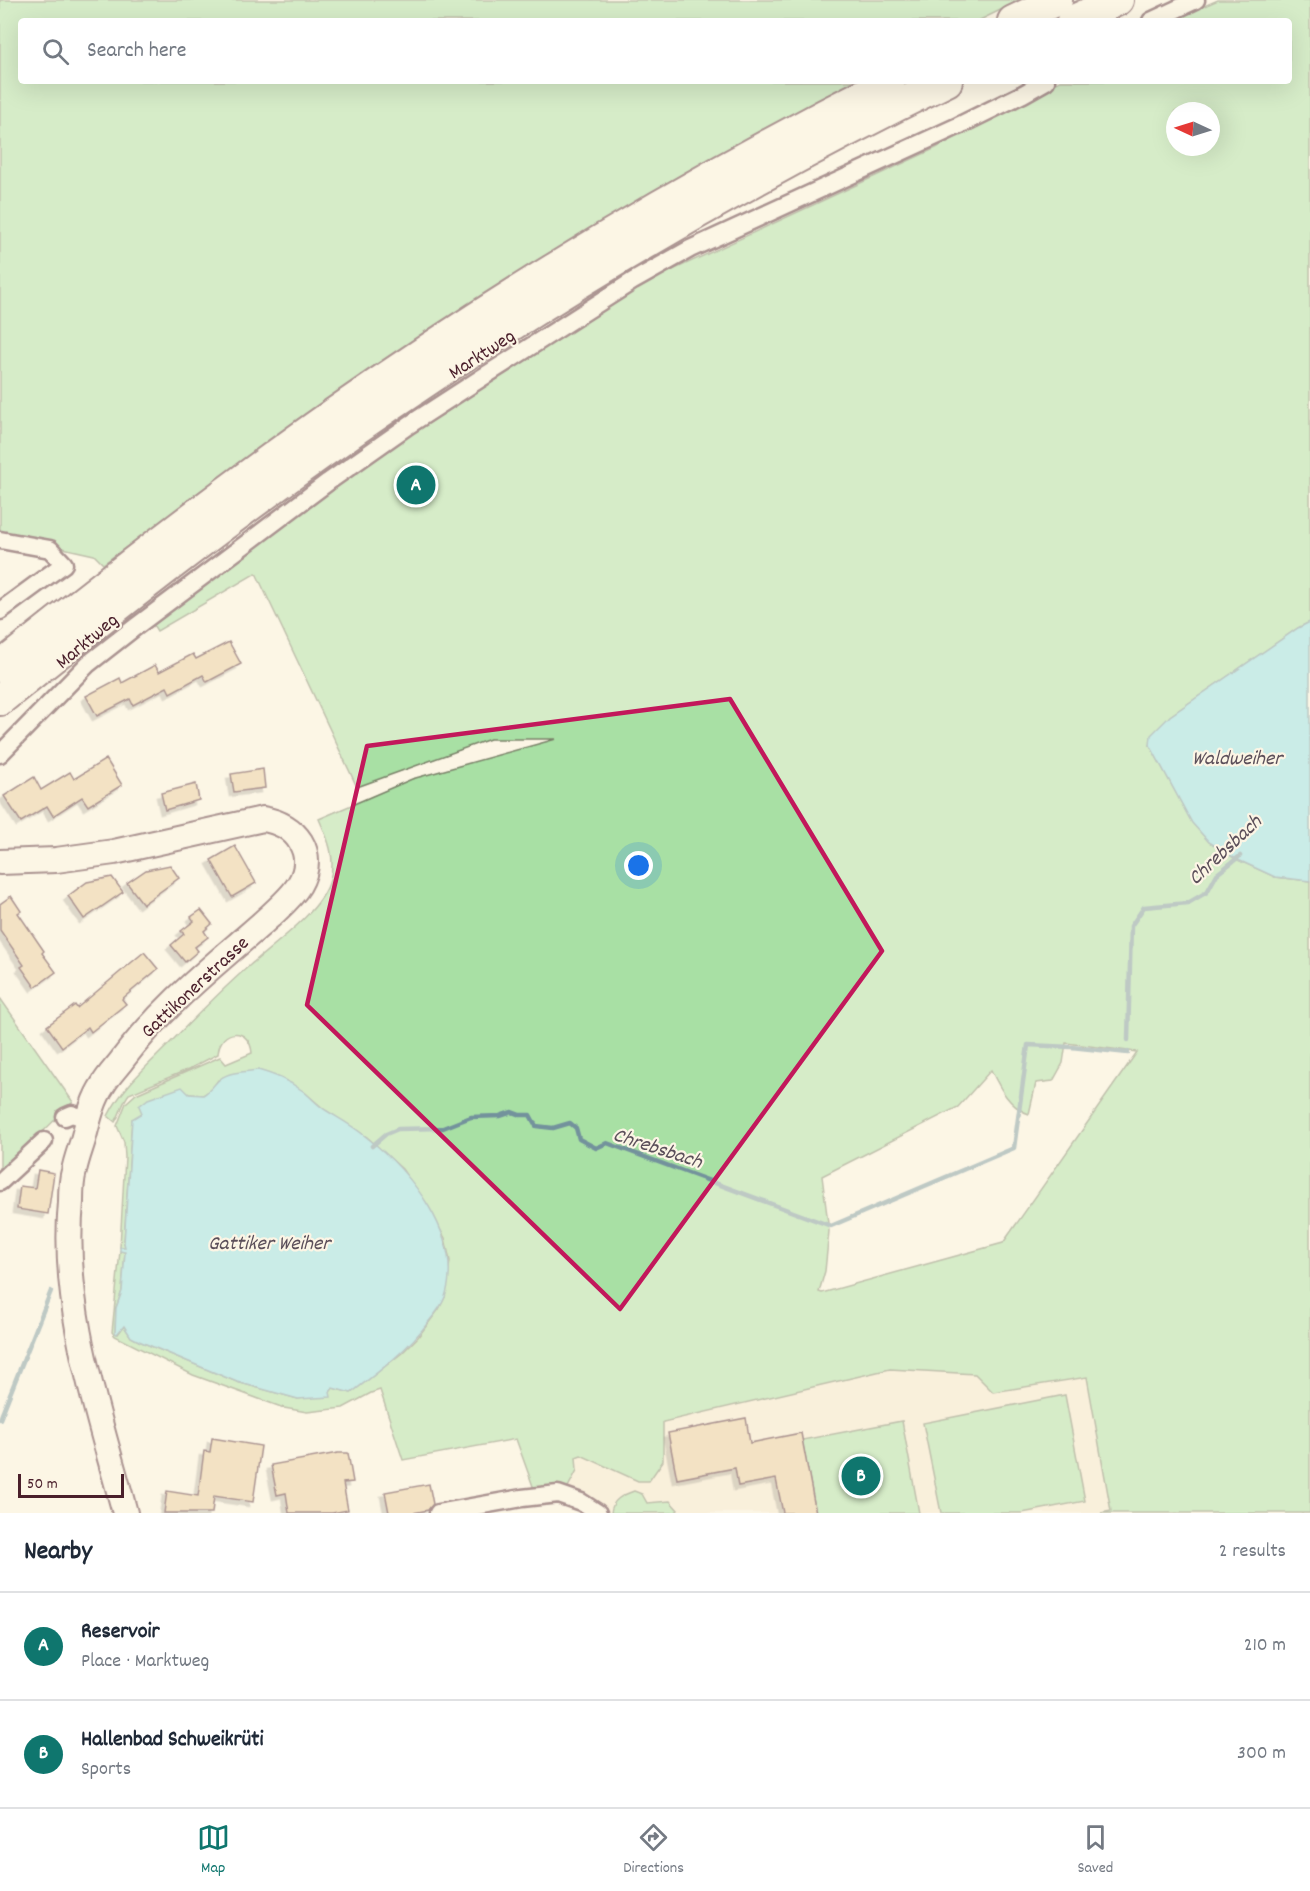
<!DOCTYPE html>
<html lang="en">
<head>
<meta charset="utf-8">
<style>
  :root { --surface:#fff; --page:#f6f6f7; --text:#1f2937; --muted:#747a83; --line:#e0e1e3; --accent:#0f766e }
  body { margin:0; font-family:Dekko,sans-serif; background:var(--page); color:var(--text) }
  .compass { position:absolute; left:1166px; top:102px; width:54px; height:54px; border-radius:50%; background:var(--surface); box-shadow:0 6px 24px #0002; rotate:274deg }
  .scale { position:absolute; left:18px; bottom:15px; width:106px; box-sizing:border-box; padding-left:6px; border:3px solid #4a1f2b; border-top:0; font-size:16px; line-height:21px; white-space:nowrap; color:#4a1f2b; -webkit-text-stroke:4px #fcf5e5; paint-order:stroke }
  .you { position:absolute; left:639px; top:866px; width:21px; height:21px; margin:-15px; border:4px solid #fff; border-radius:50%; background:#1a73e8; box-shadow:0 0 0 9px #1a73e833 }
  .badge { display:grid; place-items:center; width:39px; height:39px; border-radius:50%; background:var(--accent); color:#fff; font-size:20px; font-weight:700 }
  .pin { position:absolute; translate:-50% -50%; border:3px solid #fff; box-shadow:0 2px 6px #0006 }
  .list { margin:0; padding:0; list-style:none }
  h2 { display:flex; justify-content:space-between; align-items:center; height:78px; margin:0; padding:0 24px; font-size:26px }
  h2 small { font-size:20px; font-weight:400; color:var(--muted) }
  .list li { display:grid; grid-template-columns:39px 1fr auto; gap:18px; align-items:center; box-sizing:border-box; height:108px; padding:0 24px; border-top:2px solid var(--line) }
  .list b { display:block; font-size:22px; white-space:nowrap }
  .list p { margin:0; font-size:20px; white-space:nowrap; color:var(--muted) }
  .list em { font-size:20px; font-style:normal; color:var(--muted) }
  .icon { flex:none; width:33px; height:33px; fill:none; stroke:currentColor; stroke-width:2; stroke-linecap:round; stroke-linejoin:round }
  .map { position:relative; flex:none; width:1310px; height:1513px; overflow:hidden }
  .search { position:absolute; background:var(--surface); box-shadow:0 6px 24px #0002; left:18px; right:18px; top:18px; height:66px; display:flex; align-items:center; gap:15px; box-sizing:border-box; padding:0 21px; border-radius:6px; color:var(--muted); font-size:22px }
  .sheet { height:294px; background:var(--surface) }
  nav { display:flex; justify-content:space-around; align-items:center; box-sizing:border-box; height:84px; border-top:2px solid var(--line); background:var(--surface); font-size:16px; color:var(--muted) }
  nav a { display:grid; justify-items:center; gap:3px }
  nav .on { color:var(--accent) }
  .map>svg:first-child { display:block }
</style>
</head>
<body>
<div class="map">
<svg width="1310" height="1513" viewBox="0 0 1310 1513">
  <defs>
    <filter id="shadow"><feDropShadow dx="-4.5" dy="4.5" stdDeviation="0" flood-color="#0004"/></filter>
  </defs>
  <rect width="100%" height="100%" fill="#fcf5e5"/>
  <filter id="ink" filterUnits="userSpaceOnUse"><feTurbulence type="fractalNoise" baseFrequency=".0167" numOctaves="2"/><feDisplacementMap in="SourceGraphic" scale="12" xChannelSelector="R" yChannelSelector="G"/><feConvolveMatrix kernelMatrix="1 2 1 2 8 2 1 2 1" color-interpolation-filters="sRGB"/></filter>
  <g filter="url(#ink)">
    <path fill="#f6e8cf" d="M 890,1369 L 976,1374 L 993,1392 L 1087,1377 L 1111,1511 L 1101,1513 L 598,1513 L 567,1489 L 577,1470 L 576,1457 L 581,1455 L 638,1481 L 663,1461 L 663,1422 Z"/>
    <g fill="#a8e0a4" stroke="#798068" stroke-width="1.5" fill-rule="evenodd">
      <path d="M 0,0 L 1021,0 L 978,21 L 21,21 L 21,81 L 857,81 L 684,173 L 507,280 L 347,385 L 103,564 L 94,555 L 0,534 Z"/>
      <path d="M 1218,0 L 1310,0 L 1310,622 L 1298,628 L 1170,716 L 1150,745 L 1192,822 L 1209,842 L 1236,859 L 1275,877 L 1310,881 L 1310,1513 L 1101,1513 L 1111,1511 L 1087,1377 L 993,1392 L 975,1374 L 890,1369 L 663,1422 L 663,1461 L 649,1481 L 638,1481 L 581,1455 L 576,1457 L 577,1470 L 567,1489 L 534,1489 L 516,1439 L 403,1460 L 380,1390 L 371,1393 L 343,1408 L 307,1412 L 284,1408 L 193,1375 L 115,1336 L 112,1332 L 120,1251 L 125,1252 L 122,1291 L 116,1308 L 115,1333 L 118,1334 L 124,1326 L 131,1337 L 139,1341 L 237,1382 L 298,1399 L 330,1392 L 333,1388 L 351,1393 L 402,1353 L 418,1337 L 439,1309 L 445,1297 L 450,1261 L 445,1238 L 425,1203 L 402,1169 L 367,1137 L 325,1110 L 303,1091 L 218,1080 L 211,1090 L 203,1095 L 189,1094 L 132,1119 L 124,1242 L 125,1247 L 120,1247 L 125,1157 L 124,1142 L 117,1126 L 126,1103 L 136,1094 L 220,1057 L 226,1064 L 252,1053 C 250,1027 220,1027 218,1054 L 189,1069 L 129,1094 C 122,1103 121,1113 115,1122 L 108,1116 C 121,1089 146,1067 167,1046 C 194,1018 220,991 249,966 C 273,945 322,911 330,880 C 336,858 328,839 319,819 L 412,779 L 556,739 L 490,739 L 357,787 L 256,573 L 157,631 L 147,615 L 404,439 L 649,281 L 936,148 L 1060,81 L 1289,81 L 1289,21 L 1170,21 ZM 1175,111 L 1211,111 L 1211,147 L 1175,147 ZM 1066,1043 L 1137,1052 L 1003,1243 L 822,1293 L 819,1292 L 825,1271 L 829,1231 L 822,1176 L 958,1107 L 991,1070 C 1000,1088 1009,1107 1029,1114 L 1036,1083 L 1053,1081 L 1063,1063 Z"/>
      <path d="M 0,998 L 73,1102 L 0,1174 Z"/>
      <path d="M 1065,1395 L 1085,1501 L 1022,1513 L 941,1513 L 923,1423 Z"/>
      <path d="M 902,1421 L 919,1513 L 816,1513 L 802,1440 Z"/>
      <path d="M 634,1491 L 642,1494 L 647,1503 L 670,1501 L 678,1510 L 675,1513 L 611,1513 C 612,1499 623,1495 634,1491 Z"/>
    </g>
    <g fill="#8edfe8" stroke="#73929c" stroke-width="1.5">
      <path d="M 1310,622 L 1310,881 L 1275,877 L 1236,859 L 1209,842 L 1192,823 L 1150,745 L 1151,735 L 1170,716 L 1298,628 Z"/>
      <path d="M 258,1070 C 275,1075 288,1080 303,1091 C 311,1097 318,1106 327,1111 C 340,1119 353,1126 365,1136 C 409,1170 465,1237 445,1297 C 442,1305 436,1313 430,1320 C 408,1350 380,1371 351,1393 L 333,1388 L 330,1392 L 331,1397 L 298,1399 L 237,1382 L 139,1341 L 131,1337 L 124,1326 L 117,1334 L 115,1333 L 116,1308 L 122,1291 L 125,1252 L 120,1251 L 120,1247 L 125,1247 L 124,1243 L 132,1119 L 142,1113 L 139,1106 L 148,1099 L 182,1087 L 189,1094 L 203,1095 C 210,1091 214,1084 220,1079 C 230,1071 245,1072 258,1070 Z"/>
    </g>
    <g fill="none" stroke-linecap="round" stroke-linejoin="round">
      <g stroke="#73929c" stroke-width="4.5">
        <path d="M 1128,1040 L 1131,926 L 1144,907 L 1188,903 L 1207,892 L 1217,874 L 1240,856"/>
        <path d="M 372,1146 L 386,1134 L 398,1129 L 443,1128 L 471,1117 L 500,1116 L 512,1112 L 520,1115 L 530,1115 L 536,1126 L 553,1128 L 570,1123 L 576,1128 L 579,1139 L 596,1148 L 607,1143 L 831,1226 L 1014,1148 L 1028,1045 L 1071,1047 L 1128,1053 L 1128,1052"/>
        <path d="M 0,1419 L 51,1291"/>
      </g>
    </g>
    <g fill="#e8cb9b" stroke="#4a1f2b" stroke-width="1.5" filter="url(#shadow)">
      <path d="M 229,642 L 241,664 L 207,682 L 203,675 L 170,693 L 167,687 L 133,705 L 130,699 L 97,716 L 86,696 L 120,678 L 122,683 L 155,665 L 159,672 L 193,654 L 196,659 Z"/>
      <path d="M 106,759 L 122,785 L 88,806 L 82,797 L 53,816 L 47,806 L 21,822 L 4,796 L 34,777 L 41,790 L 70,772 L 74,779 Z"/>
      <path d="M 263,769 L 265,788 L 234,792 L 231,774 Z"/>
      <path d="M 196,784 L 199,800 L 165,810 L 161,793 Z"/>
      <path d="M 235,846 L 256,883 L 232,897 L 211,860 Z"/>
      <path d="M 170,865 L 179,878 L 143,904 L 127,883 L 146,870 Z"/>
      <path d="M 112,877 L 123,892 L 84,919 L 68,896 L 87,882 Z"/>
      <path d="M 11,896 L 21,911 L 18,913 L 44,951 L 42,953 L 56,972 L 35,987 L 21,967 L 24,965 L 0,930 L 0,904 Z"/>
      <path d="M 201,910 L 212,924 L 204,931 L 208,937 L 195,947 L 198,951 L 185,962 L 171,945 L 184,934 L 181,931 L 194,921 L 191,917 Z"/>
      <path d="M 144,952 L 158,969 L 122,999 L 126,1004 L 91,1032 L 88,1027 L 62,1047 L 47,1026 L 75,1005 L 77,1008 Z"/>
      <path d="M 38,1170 L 54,1173 L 48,1214 L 17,1209 L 20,1186 L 35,1188 Z"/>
      <path d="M 746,1418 L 750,1443 L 801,1433 L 816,1513 L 783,1513 L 776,1479 L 738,1486 L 735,1468 L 677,1479 L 668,1433 Z"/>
      <path d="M 212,1438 L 261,1446 L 253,1502 L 214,1496 L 212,1513 L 164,1513 L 167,1491 L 198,1496 L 204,1451 L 210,1452 Z"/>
      <path d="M 338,1453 L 348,1453 L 353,1482 L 343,1483 L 348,1510 L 332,1513 L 289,1513 L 286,1493 L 277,1495 L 271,1465 Z"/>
      <path d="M 429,1484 L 433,1504 L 428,1510 L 413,1513 L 389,1513 L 385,1492 Z"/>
    </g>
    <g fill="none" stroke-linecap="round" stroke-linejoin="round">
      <defs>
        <g id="minor">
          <path d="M 1151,21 L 1196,0"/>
          <path d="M 0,540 L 50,549 L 64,564 L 0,611"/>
          <path d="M 0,754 L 88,664 L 134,628 L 328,482 L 409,425 L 486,375 L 633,281 L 690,249 L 958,126 L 1023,94 L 1046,81"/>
          <path d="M 65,1117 L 72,1114 L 89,1120"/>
          <path d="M 0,1182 L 44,1141"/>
          <path d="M 438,1513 L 522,1498 L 558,1494 L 581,1502 L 598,1513"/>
        </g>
        <path id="secondary" d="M 0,862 L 56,860 L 114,852 L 263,819 C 296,824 318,853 299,885 C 289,902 253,931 237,945 C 195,981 156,1015 122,1060 C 116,1068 108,1076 103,1085 C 92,1101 88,1122 83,1140 C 80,1150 76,1160 74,1171 C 71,1181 71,1192 71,1202 C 61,1309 98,1411 125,1513"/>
        <g id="motorway">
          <path d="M 1013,21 L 1057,0"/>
          <path d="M 1072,21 L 1118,0"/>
          <path d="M 0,667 C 109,580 219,494 333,414 C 510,290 697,178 890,81"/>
          <path d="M 0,700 C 127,597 256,497 391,405 C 568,284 754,175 947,81"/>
        </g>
      </defs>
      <use href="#minor" stroke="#4a1f2b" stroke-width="21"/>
      <use href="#secondary" stroke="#4a1f2b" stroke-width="28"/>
      <use href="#motorway" stroke="#4a1f2b" stroke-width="34"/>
      <use href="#minor" stroke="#fcf5e5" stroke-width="16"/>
      <use href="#secondary" stroke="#fcf5e5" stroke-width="24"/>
      <use href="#motorway" stroke="#fcf5e5" stroke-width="30"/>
    </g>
  </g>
  <path d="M0 0H1310V1513H0ZM 730,699 L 882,951 L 620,1309 L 307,1005 L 367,746 Z" fill="#fcf5e5" fill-opacity=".55" fill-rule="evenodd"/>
  <path fill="none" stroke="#c2185b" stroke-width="4.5" stroke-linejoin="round" d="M 730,699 L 882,951 L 620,1309 L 307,1005 L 367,746 Z"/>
  <g text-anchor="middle" stroke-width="4.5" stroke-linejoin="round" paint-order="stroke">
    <g font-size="20" fill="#4a1f2b" stroke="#fcf5e5">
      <text transform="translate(481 353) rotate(-33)" y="7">Marktweg</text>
      <text transform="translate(86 640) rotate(-40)" y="7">Marktweg</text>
      <text transform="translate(194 986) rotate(-43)" y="7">Gattikonerstrasse</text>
    </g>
    <g font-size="21" font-style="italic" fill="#5b4f5a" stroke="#fcf5e5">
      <text x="1237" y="764">Waldweiher</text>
      <text transform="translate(1224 849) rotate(-43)" y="7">Chrebsbach</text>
      <text transform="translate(658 1147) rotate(18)" y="7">Chrebsbach</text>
      <text x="269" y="1249">Gattiker Weiher</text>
    </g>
  </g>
</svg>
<svg class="compass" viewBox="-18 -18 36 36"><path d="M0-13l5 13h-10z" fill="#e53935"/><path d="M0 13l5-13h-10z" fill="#747a83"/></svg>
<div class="scale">50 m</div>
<div class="you"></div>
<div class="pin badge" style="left:416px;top:485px">A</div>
<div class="pin badge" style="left:861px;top:1476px">B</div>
<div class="search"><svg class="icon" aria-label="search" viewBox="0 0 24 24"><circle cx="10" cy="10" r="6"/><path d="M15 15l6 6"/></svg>Search here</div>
</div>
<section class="sheet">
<h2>Nearby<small>2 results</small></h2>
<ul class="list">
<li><span class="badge">A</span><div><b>Reservoir</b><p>Place · Marktweg</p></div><em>210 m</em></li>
<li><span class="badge">B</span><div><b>Hallenbad Schweikrüti</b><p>Sports</p></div><em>300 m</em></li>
</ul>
</section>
<nav>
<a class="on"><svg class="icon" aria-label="map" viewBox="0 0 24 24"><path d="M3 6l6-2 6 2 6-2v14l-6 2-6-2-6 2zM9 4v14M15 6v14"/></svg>Map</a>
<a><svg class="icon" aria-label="directions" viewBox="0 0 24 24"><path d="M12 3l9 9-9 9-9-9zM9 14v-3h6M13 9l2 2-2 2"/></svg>Directions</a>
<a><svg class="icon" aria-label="saved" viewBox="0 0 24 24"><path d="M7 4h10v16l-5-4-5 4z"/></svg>Saved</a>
</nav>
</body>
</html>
